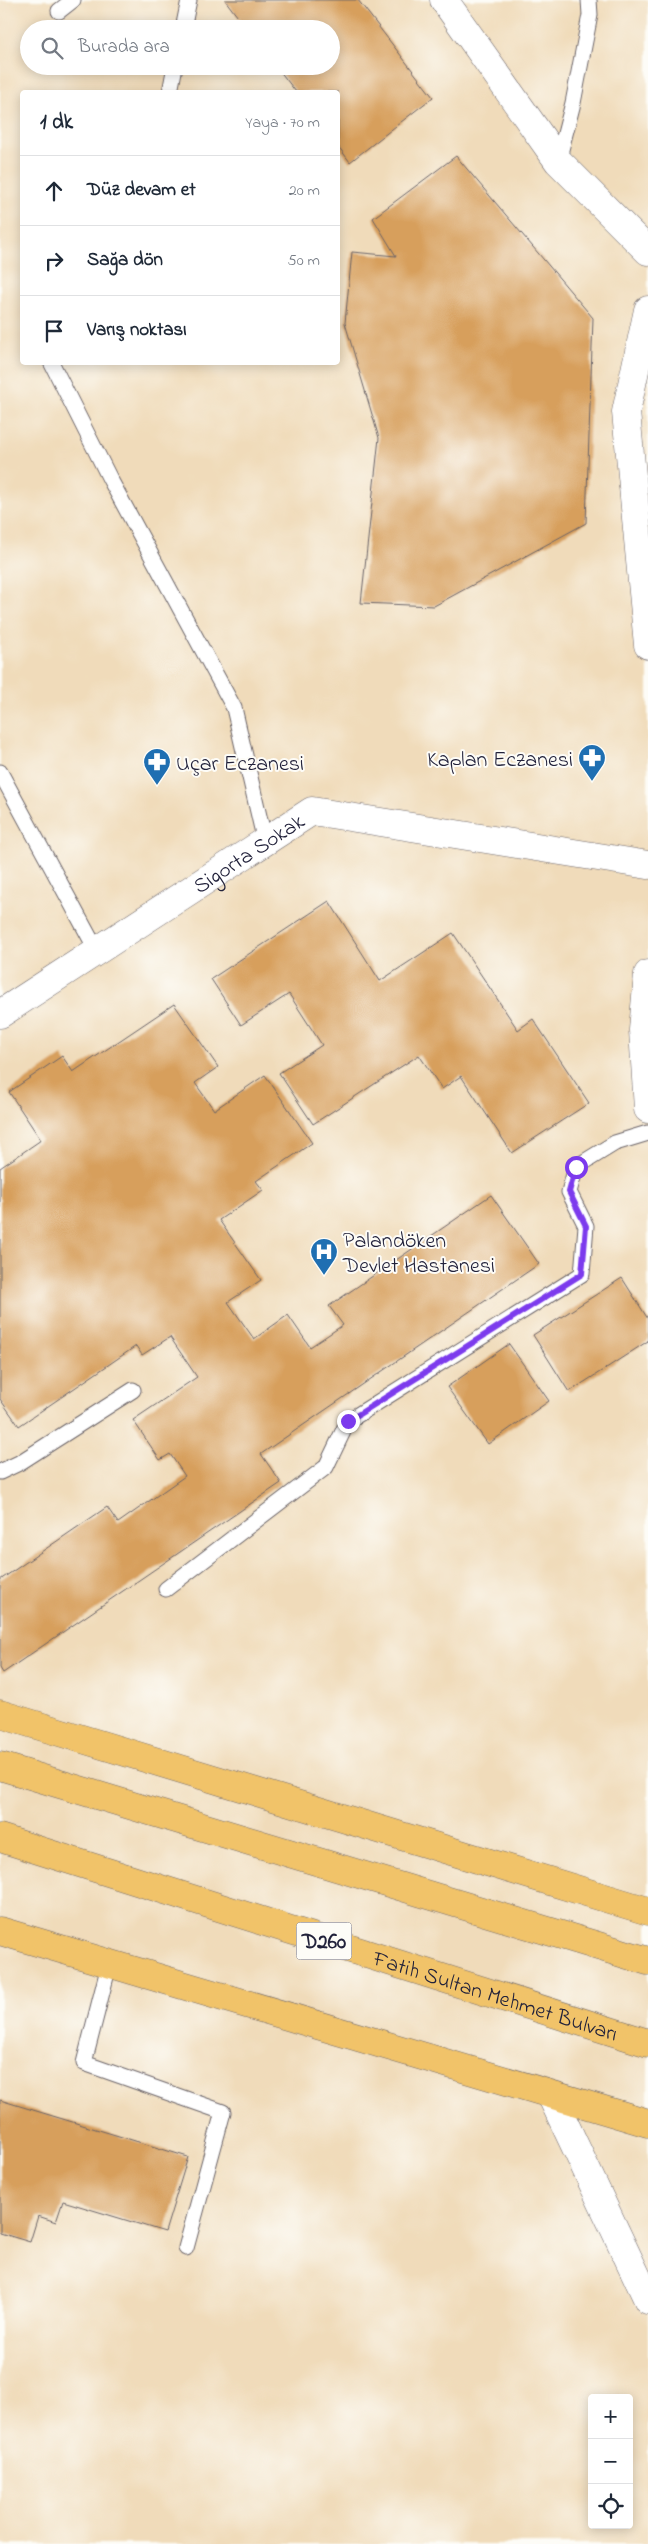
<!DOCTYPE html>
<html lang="tr">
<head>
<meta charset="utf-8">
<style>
  :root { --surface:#fff; --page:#f6f6f7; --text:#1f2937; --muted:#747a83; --line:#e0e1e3 }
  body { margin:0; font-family:"Indie Flower",sans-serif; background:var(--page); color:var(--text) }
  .controls { position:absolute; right:15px; bottom:15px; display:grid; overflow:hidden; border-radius:5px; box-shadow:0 2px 12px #0003 }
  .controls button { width:45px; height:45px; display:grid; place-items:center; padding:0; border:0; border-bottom:1px solid var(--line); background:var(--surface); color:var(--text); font:25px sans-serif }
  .stop { position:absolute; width:15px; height:15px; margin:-11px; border:4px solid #7c3aed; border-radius:50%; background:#fff }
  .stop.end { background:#7c3aed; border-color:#fff; box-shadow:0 1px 5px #0008 }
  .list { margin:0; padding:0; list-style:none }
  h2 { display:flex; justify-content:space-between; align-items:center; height:65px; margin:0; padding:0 20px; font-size:21px }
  h2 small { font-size:16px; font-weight:400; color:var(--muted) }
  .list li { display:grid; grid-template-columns:32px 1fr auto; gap:15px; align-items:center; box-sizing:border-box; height:70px; padding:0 20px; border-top:1px solid var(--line) }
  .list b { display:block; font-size:19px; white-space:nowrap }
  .list em { font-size:16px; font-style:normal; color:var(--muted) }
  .icon { flex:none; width:28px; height:28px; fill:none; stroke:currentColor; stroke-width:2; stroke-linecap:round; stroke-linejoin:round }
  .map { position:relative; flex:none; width:648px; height:2544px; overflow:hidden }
  .search { position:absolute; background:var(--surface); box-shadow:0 2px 12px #0003; left:20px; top:20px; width:320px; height:55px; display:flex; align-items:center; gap:12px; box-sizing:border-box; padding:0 18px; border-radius:28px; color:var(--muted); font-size:19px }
  .panel { position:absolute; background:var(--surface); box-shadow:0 2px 12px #0003; left:20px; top:90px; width:320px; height:275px; border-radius:5px }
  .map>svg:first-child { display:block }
</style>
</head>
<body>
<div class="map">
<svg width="648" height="2544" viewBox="0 0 648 2544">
  <rect width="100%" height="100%" fill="#fdfcf7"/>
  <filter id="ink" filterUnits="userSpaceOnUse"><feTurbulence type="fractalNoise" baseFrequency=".02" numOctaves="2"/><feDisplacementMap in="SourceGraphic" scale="10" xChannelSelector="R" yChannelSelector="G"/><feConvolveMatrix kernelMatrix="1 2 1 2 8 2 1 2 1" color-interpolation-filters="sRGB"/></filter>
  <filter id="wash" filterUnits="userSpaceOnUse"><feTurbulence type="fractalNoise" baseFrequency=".0096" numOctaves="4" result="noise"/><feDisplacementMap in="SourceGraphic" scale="20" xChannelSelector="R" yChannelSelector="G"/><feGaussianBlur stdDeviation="1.12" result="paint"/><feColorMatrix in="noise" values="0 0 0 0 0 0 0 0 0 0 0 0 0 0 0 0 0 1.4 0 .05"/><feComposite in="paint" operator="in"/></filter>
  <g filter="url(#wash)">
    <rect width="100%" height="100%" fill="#f0dbba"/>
    <g id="blocks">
      <g fill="#d79f5c">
        <path d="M 225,0 L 358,0 L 433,97 L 350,162 L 338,146 L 338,92 L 296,92 L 276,66 L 331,66 L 331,29 L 247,29 Z"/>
        <path d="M 456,156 L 593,318 L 586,523 L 434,606 L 361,603 L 379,438 L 345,323 L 352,252 L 396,256 L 373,218 Z"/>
        <path d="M 329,901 L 380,981 L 453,933 L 518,1030 L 533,1019 L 589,1103 L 512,1153 L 461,1076 L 442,1089 L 419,1055 L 313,1124 L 279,1073 L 322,1045 L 289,994 L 241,1025 L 211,979 Z"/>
        <path d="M 174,1004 L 218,1067 L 195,1083 L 214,1110 L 265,1075 L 312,1143 L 256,1181 L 263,1190 L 219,1220 L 261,1280 L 228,1302 L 254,1339 L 288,1315 L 310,1347 L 343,1325 L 329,1306 L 491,1195 L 539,1264 L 261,1454 L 281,1483 L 3,1673 L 0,1668 L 0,1580 L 107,1507 L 118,1523 L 185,1476 L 170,1454 L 160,1460 L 133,1420 L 197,1377 L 170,1337 L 142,1355 L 136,1346 L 19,1426 L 0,1399 L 0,1168 L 41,1140 L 9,1092 L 62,1056 L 73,1072 Z"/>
        <path d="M 622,1278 L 648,1319 L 648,1341 L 569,1392 L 533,1335 Z"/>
        <path d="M 509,1344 L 549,1401 L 488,1444 L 447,1387 Z"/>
        <path d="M 0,2100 L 188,2157 L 165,2232 L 63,2201 L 56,2222 L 38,2216 L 30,2242 L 0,2233 Z"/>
      </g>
    </g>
  </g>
  <g filter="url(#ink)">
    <use href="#blocks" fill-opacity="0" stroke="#6a6367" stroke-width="1"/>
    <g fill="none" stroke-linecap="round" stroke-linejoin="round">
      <defs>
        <g id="lane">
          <path d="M 59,11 L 73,0"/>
          <path d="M 183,29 L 189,0"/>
          <path d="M 170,92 L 175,66"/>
          <path d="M 558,161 L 573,103 L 590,15 L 589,0"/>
          <path d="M 51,362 L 111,481 L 234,708 L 265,842"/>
          <path d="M 0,772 L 97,951"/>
          <path d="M 0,1472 L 19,1463 L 133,1390"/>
          <path d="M 166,1589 L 326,1467 L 348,1421 L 582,1274 L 586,1226 L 569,1192 L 576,1167 L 615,1143 L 648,1133"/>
          <path d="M 109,1965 L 84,2063 L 223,2112 L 186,2248"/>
        </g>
        <g id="street">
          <path d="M 444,0 L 558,161 L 648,251"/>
          <path d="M 648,310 L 626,412 L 648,645"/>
          <path d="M 648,974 L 643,1030 L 648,1109"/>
          <path id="s1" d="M 0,1014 L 312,811 L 648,865"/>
          <path d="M 551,2095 L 648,2300"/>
        </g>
        <g id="highway">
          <path d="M 0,1714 L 648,1911"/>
          <path d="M 0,1766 L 648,1961"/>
          <path id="s2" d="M 0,1838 L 648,2043"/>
          <path d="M 0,1931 L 648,2123"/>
        </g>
      </defs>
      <use href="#lane" stroke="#6a6367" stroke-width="17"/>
      <use href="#street" stroke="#6a6367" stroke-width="29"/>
      <use href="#highway" stroke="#6a6367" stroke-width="29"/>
      <use href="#lane" stroke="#fff" stroke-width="15"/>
      <use href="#street" stroke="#fff" stroke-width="28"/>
      <use href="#highway" stroke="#f1c369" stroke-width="28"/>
    </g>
  </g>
  <g fill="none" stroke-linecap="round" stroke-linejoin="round" filter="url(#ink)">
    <path stroke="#7c3aed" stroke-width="6" d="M 348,1421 L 582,1274 L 586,1226 L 569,1192 L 576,1167"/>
  </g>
  <defs>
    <symbol id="pharmacy-pin" viewBox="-11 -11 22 30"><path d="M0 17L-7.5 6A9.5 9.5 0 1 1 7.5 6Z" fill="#1f6fb2" stroke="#fdfcf7"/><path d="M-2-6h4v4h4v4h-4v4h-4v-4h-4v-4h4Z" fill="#fff"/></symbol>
    <symbol id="hospital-pin" viewBox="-11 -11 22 30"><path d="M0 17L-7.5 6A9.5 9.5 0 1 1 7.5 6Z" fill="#1f6fb2" stroke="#fdfcf7"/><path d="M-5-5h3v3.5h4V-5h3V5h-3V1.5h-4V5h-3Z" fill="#fff"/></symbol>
  </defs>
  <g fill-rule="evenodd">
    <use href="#pharmacy-pin" x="576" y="742" width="32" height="43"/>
    <use href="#pharmacy-pin" x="141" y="746" width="32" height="43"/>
    <use href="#hospital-pin" x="308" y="1236" width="32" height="43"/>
  </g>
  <g text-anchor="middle" stroke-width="4" stroke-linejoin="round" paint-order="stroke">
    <rect fill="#fdfcf7" stroke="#646373" stroke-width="1" x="296.5" y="1922.5" width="55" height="37" rx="4"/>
    <g font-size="21" font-weight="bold" fill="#22223b">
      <text x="324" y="1948">D260</text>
    </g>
    <g font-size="22" fill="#22223b" stroke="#fdfcf7" text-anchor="start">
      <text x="573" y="766" text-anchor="end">Kaplan Eczanesi</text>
      <text x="176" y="770">Uçar Eczanesi</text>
      <text x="343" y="1247">Palandöken<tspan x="343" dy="25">Devlet Hastanesi</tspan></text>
    </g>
    <g font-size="22" fill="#22223b" stroke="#fdfcf7">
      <text dy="8" stroke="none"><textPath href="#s1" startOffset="296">Sigorta Sokak</textPath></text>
      <text dy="8" stroke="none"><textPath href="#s2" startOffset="520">Fatih Sultan Mehmet Bulvarı</textPath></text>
    </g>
  </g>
</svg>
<div class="controls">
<button>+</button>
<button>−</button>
<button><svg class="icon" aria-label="locate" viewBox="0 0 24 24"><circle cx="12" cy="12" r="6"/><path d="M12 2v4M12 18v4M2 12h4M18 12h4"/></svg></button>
</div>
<div class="stop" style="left:576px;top:1167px"></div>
<div class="stop end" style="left:348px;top:1421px"></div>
<div class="search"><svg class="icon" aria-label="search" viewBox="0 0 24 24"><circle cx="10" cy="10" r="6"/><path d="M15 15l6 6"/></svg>Burada ara</div>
<section class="panel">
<h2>1 dk<small>Yaya · 70 m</small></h2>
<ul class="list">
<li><svg class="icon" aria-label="ahead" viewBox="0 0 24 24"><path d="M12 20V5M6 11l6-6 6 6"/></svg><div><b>Düz devam et</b></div><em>20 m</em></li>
<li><svg class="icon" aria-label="right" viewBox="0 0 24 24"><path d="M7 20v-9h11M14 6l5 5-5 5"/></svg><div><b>Sağa dön</b></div><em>50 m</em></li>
<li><svg class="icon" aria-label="arrive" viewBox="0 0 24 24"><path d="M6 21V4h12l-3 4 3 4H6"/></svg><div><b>Varış noktası</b></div></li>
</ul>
</section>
</div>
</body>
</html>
